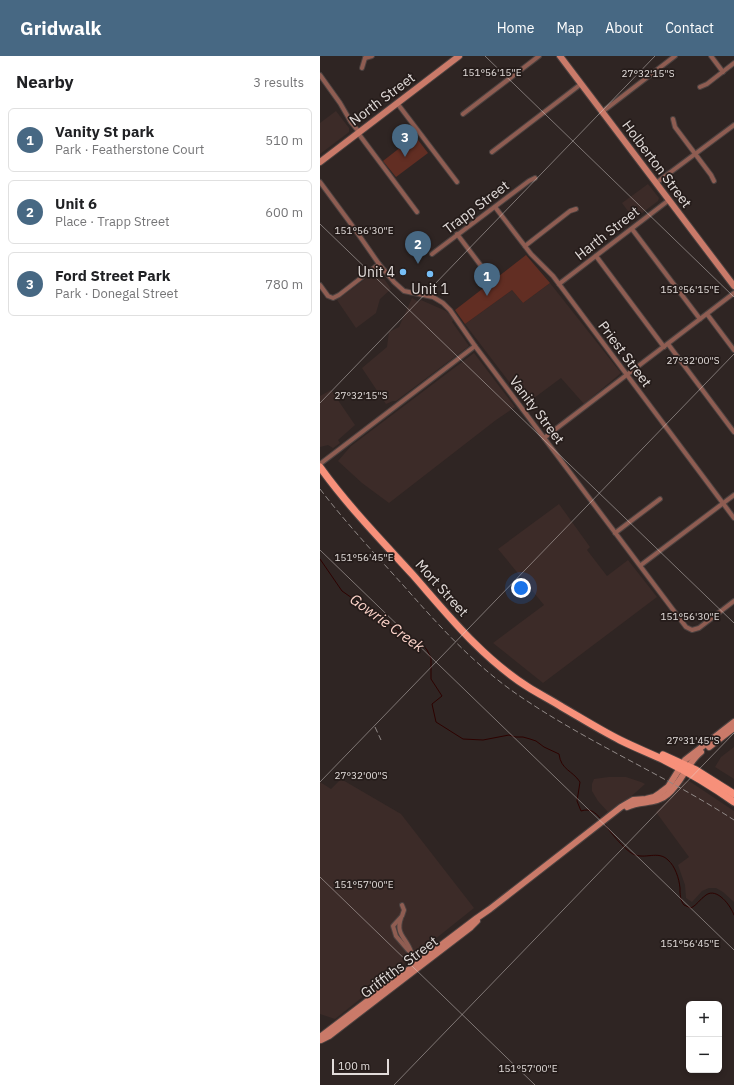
<!DOCTYPE html>
<html lang="en">
<head>
<meta charset="utf-8">
<style>
  :root { --surface:#fff; --page:#f6f6f6; --text:#202124; --muted:#757577; --line:#e0e0e0; --accent:#476883 }
  body { margin:0; font-family:"IBM Plex Sans",sans-serif; background:var(--page); color:var(--text) }
  .controls { position:absolute; right:12px; bottom:12px; display:grid; overflow:hidden; border-radius:6px; box-shadow:0 2px 6px #0003 }
  .controls button { width:36px; height:36px; display:grid; place-items:center; padding:0; border:0; border-bottom:1px solid var(--line); background:var(--surface); color:var(--text); font:20px sans-serif }
  .scale { position:absolute; left:12px; bottom:10px; width:57px; box-sizing:border-box; padding-left:4px; border:2px solid #e2dcda; border-top:0; font-size:11px; line-height:14px; white-space:nowrap; color:#e2dcda; -webkit-text-stroke:3px #251c1a; paint-order:stroke }
  .you { position:absolute; left:201px; top:532px; width:14px; height:14px; margin:-10px; border:3px solid #fff; border-radius:50%; background:#1a73e8; box-shadow:0 0 0 6px #1a73e833 }
  .badge { display:grid; place-items:center; width:26px; height:26px; border-radius:50%; background:var(--accent); color:#fff; font-size:13px; font-weight:700 }
  .pin { position:absolute; translate:-50% -33px; filter:drop-shadow(0 1px 2px #0008) }
  .pin::after { content:''; position:absolute; top:21px; width:14px; height:12px; background:inherit; clip-path:polygon(0 0,100% 0,50% 100%) }
  .list { margin:0; padding:0; list-style:none }
  h2 { display:flex; justify-content:space-between; align-items:center; height:52px; margin:0; padding:0 16px; font-size:17px }
  h2 small { font-size:13px; font-weight:400; color:var(--muted) }
  .list li { display:grid; grid-template-columns:26px 1fr auto; gap:12px; align-items:center; box-sizing:border-box; height:64px; margin:0 8px 8px; padding:0 8px; border:1px solid var(--line); border-radius:6px }
  .list b { display:block; font-size:15px; white-space:nowrap }
  .list p { margin:0; font-size:13px; white-space:nowrap; color:var(--muted) }
  .list em { font-size:13px; font-style:normal; color:var(--muted) }
  .map { position:relative; flex:none; width:414px; height:1029px; overflow:hidden }
  header { display:flex; align-items:center; gap:24px; box-sizing:border-box; height:56px; padding:0 20px; background:var(--accent); color:#fff }
  header strong { font-size:19px }
  nav { display:flex; gap:22px; margin-inline-start:auto; font-size:14px }
  main { display:flex }
  aside { flex:1; background:var(--surface) }
  .map>svg:first-child { display:block }
</style>
</head>
<body>
<header>
<strong>Gridwalk</strong>
<nav><a>Home</a><a>Map</a><a>About</a><a>Contact</a></nav>
</header>
<main>
<aside>
<h2>Nearby<small>3 results</small></h2>
<ul class="list">
<li><span class="badge">1</span><div><b>Vanity St park</b><p>Park · Featherstone Court</p></div><em>510 m</em></li>
<li><span class="badge">2</span><div><b>Unit 6</b><p>Place · Trapp Street</p></div><em>600 m</em></li>
<li><span class="badge">3</span><div><b>Ford Street Park</b><p>Park · Donegal Street</p></div><em>780 m</em></li>
</ul>
</aside>
<div class="map">
<svg width="414" height="1029" viewBox="0 0 414 1029">
  <rect width="100%" height="100%" fill="#2f2523"/>
  <g fill="#3c2b28">
    <path d="M 16,55 L 29,72 L 29,76 L 0,98 L 0,67 Z"/>
    <path d="M 328,128 L 339,142 L 338,145 L 314,163 L 302,147 Z"/>
    <path d="M 56,215 L 60,217 L 71,233 L 60,243 L 56,257 L 36,272 L 17,244 Z"/>
    <path d="M 230,227 L 301,317 L 264,348 L 241,322 L 206,348 L 145,268 L 192,234 L 203,247 Z"/>
    <path d="M 92,242 L 99,246 L 101,244 L 126,255 L 134,263 L 132,266 L 149,290 L 76,345 L 73,345 L 66,348 L 42,312 L 67,291 L 69,276 L 79,271 Z"/>
    <path d="M 154,297 L 195,351 L 176,364 L 69,447 L 42,427 L 18,405 L 31,390 Z"/>
    <path d="M 11,334 L 35,369 L 18,384 L 20,387 L 13,392 L 8,389 L 0,391 L 0,340 Z"/>
    <path d="M 239,448 L 270,491 L 267,494 L 287,520 L 308,504 L 337,541 L 223,627 L 173,587 L 224,549 L 178,493 Z"/>
    <path d="M 414,691 L 414,723 L 395,711 L 401,701 Z"/>
    <path d="M 289,721 L 306,721 L 321,726 L 325,728 L 306,745 L 301,746 L 288,756 L 278,745 L 272,735 L 272,728 L 274,723 Z"/>
    <path d="M 21,723 L 81,758 L 154,852 L 15,963 L 0,958 L 0,726 L 11,733 Z"/>
    <path d="M 369,725 L 414,755 L 414,846 L 403,836 L 396,832 L 389,832 L 382,835 L 372,846 L 366,842 L 365,829 L 358,809 L 369,801 L 336,756 L 352,740 L 361,726 Z"/>
  </g>
  <g fill="#622e23">
    <path d="M 95,80 L 108,97 L 76,121 L 63,105 Z"/>
    <path d="M 206,199 L 230,227 L 203,247 L 192,234 L 145,268 L 135,254 Z"/>
  </g>
  <g fill="none" stroke-linecap="round" stroke-linejoin="round">
    <g stroke="#2d0200" stroke-width="1">
      <path d="M 0,503 L 22,535 L 89,582 L 96,584 L 103,589 L 107,594 L 111,602 L 111,623 L 122,640 L 112,648 L 116,666 L 143,683 L 163,684 L 189,679 L 195,681 L 203,681 L 210,683 L 216,685 L 224,691 L 239,698 C 241,714 252,714 260,726 L 257,745 L 261,755 C 270,752 275,756 281,763"/>
      <path d="M 284,767 C 289,775 305,794 313,798 C 325,804 338,794 348,804 C 355,810 359,822 360,832 C 360,838 360,844 364,849 L 371,852 C 377,849 380,843 386,839 C 397,831 411,850 414,859"/>
    </g>
    <defs>
      <g id="street">
        <path d="M 391,0 L 403,16"/>
        <path d="M 45,2 L 52,0"/>
        <path d="M 42,12 L 45,2"/>
        <path d="M 0,19 L 20,47 L 31,66 L 39,76"/>
        <path d="M 380,31 L 387,28 L 414,7"/>
        <path d="M 77,47 L 137,126"/>
        <path d="M 282,56 L 355,0"/>
        <path d="M 143,58 L 219,0"/>
        <path d="M 353,63 L 355,71 L 391,119 L 394,125"/>
        <path d="M 38,77 L 97,156"/>
        <path d="M 172,96 L 261,28"/>
        <path d="M 0,126 L 34,172 L 59,208 L 74,226 L 84,235 L 113,241 L 123,247 L 130,254 L 155,290 L 366,571 L 372,574 L 379,572 L 414,545"/>
        <path d="M 336,127 L 414,69"/>
        <path d="M 175,151 L 211,198 L 233,220 L 239,228 L 414,462"/>
        <path d="M 312,173 L 380,263"/>
        <path d="M 137,178 L 168,219"/>
        <path d="M 205,190 L 250,155 L 256,153"/>
        <path d="M 112,198 L 209,125 L 215,122"/>
        <path d="M 276,200 L 344,291"/>
        <path d="M 239,228 L 349,144"/>
        <path d="M 0,229 L 8,240 L 13,242 L 19,239 L 59,208"/>
        <path d="M 387,258 L 414,294"/>
        <path d="M 348,288 L 414,376"/>
        <path d="M 224,382 L 414,237"/>
        <path d="M 0,408 L 155,290"/>
        <path d="M 295,477 L 340,443"/>
        <path d="M 321,509 L 414,439"/>
        <path d="M 82,849 L 84,854 L 82,860 L 73,870 L 76,880 L 88,894 L 91,896 L 100,907"/>
        <path d="M 81,862 C 75,879 87,882 91,896"/>
      </g>
      <g id="secondary">
        <path d="M 240,0 L 414,230"/>
        <path d="M 0,106 L 139,0"/>
        <path d="M 389,691 L 414,672"/>
        <path d="M 307,751 C 321,744 336,749 348,738 C 362,726 367,707 381,696"/>
        <path d="M 0,981 L 157,862 L 170,853 L 301,751 L 313,744 L 326,743 L 334,741 L 340,737 L 348,731 L 365,704 L 414,666"/>
        <path d="M 1,984 L 9,980 L 151,871 L 157,865"/>
      </g>
      <g id="primary">
        <path d="M 0,411 C 28,450 61,484 93,519 C 128,559 162,602 208,631 C 219,638 231,644 242,651 C 261,662 280,674 300,684 C 314,691 329,697 344,704 C 368,716 392,730 414,746"/>
        <path d="M 343,699 L 376,714 L 414,738"/>
      </g>
    </defs>
    <use href="#street" stroke="#4c4240" stroke-width="6"/>
    <use href="#secondary" stroke="#4c4240" stroke-width="8"/>
    <use href="#primary" stroke="#4c4240" stroke-width="9"/>
    <use href="#street" stroke="#8f5d52" stroke-width="4"/>
    <use href="#secondary" stroke="#ca7a69" stroke-width="6"/>
    <use href="#primary" stroke="#f7907a" stroke-width="7"/>
    <g stroke="#918987" stroke-width="1" stroke-dasharray="6 3" stroke-linecap="butt">
      <path d="M 0,433 C 26,467 55,498 83,529 C 120,571 157,612 204,643 C 271,688 346,720 414,764"/>
      <path d="M 55,671 L 61,684"/>
    </g>
  </g>
  <path fill="none" stroke="#e2dcda" stroke-width="1" stroke-opacity="0.45" d="M 165,0 L 414,241M 0,168 L 414,567M 0,347 L 335,0M 0,494 L 414,894M 0,726 L 414,298M 0,821 L 215,1029M 74,1029 L 414,677"/>
  <g fill="#77bff7" stroke="#251c1a" stroke-width="1.5">
    <circle cx="83" cy="216" r="4"/>
    <circle cx="110" cy="218" r="4"/>
  </g>
  <g text-anchor="middle" stroke-width="3.5" stroke-linejoin="round" paint-order="stroke">
    <g font-size="14" fill="#e2dcda" stroke="#251c1a">
      <text transform="translate(62 43) rotate(-37)" y="5">North Street</text>
      <text transform="translate(337 108) rotate(53)" y="5">Holberton Street</text>
      <text transform="translate(156 151) rotate(-37)" y="5">Trapp Street</text>
      <text transform="translate(287 177) rotate(-38)" y="5">Harth Street</text>
      <text transform="translate(305 298) rotate(53)" y="5">Priest Street</text>
      <text transform="translate(217 354) rotate(53)" y="5">Vanity Street</text>
      <text transform="translate(122 532) rotate(48)" y="5">Mort Street</text>
      <text transform="translate(79 911) rotate(-37)" y="5">Griffiths Street</text>
    </g>
    <g font-size="14" fill="#e2dcda" stroke="#251c1a" text-anchor="end">
      <text x="75" y="221">Unit 4</text>
      <text x="110" y="238" text-anchor="middle">Unit 1</text>
    </g>
    <g font-size="15" font-style="italic" fill="#fcd3c9" stroke="#251c1a">
      <text transform="translate(67 567) rotate(36)" y="5">Gowrie Creek</text>
    </g>
  </g>
  <g font-size="10" text-anchor="middle" fill="#e2dcda" stroke="#251c1a" stroke-width="3.5" stroke-linejoin="round" paint-order="stroke">
    <text x="172" y="20">151°56'15"E</text>
    <text x="328" y="21">27°32'15"S</text>
    <text x="44" y="178">151°56'30"E</text>
    <text x="370" y="237">151°56'15"E</text>
    <text x="373" y="308">27°32'00"S</text>
    <text x="41" y="343">27°32'15"S</text>
    <text x="44" y="505">151°56'45"E</text>
    <text x="370" y="564">151°56'30"E</text>
    <text x="373" y="688">27°31'45"S</text>
    <text x="41" y="723">27°32'00"S</text>
    <text x="44" y="832">151°57'00"E</text>
    <text x="370" y="891">151°56'45"E</text>
    <text x="208" y="1016">151°57'00"E</text>
  </g>
</svg>
<div class="controls">
<button>+</button>
<button>−</button>
</div>
<div class="scale">100 m</div>
<div class="you"></div>
<div class="pin badge" style="left:167px;top:240px">1</div>
<div class="pin badge" style="left:98px;top:208px">2</div>
<div class="pin badge" style="left:85px;top:101px">3</div>
</div>
</main>
</body>
</html>
